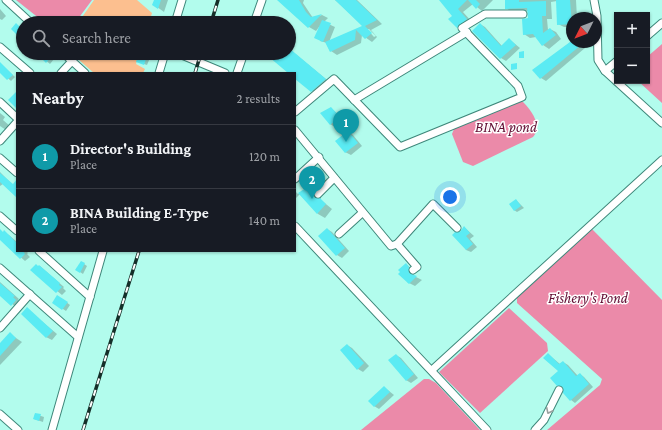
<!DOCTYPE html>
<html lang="en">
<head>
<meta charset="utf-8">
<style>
  :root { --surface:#171b24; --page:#242831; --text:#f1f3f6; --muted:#9ea1a6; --line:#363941; --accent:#d193b1 }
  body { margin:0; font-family:"Crimson Pro",serif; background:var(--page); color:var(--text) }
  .controls { position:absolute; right:12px; top:12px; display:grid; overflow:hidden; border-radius:0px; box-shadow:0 1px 3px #0004 }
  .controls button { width:36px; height:36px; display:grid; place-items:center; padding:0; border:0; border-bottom:1px solid var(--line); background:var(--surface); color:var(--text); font:20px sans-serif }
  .compass { position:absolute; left:566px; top:12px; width:36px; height:36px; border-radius:50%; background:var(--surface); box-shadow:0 1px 3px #0004; rotate:228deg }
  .you { position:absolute; left:450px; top:197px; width:14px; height:14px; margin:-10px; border:3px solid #fff; border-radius:50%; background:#1a73e8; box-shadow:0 0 0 6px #1a73e833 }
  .badge { display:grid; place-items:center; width:26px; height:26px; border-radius:50%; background:var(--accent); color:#fff; font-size:13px; font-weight:700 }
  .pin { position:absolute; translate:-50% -33px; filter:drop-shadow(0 1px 2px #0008) }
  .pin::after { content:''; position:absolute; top:21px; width:14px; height:12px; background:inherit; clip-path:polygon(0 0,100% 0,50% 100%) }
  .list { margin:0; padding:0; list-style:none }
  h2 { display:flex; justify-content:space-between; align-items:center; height:52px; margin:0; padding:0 16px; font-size:17px }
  h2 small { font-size:13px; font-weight:400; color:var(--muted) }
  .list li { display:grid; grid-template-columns:26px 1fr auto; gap:12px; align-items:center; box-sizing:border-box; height:64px; padding:0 16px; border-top:1px solid var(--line) }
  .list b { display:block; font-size:15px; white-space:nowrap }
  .list p { margin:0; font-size:13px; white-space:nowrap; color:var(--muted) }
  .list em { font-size:13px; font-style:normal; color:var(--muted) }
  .icon { flex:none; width:22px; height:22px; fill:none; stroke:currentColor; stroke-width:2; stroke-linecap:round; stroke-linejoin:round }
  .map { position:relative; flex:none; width:662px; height:430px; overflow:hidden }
  .search { position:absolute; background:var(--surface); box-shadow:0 1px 3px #0004; left:16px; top:16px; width:280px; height:44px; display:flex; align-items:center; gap:10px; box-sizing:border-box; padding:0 14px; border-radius:22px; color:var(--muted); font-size:15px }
  .panel { position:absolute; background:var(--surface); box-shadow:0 1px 3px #0004; left:16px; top:72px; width:280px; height:180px; border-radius:0px }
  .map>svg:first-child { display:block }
</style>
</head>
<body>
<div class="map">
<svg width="662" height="430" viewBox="0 0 662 430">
  <rect width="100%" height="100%" fill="#b2fced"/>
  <g fill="#fcbf8f">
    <path d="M 94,0 L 137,0 L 152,13 L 149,23 L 78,23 Z"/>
    <path d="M 71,53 L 139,53 L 136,64 L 145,69 L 143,73 L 94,73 Z"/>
  </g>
  <g fill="#eb8aa9">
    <path d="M 16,0 L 92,0 L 75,23 L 45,23 Z"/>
    <path d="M 662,44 L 662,103 L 638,81 L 647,81 L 647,57 Z"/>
    <path d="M 521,100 C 531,109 543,126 533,137 L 473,166 L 463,162 L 452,134 L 454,129 Z"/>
    <path d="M 591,228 L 662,300 L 662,430 L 547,430 L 600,385 L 602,379 L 517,303 L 517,295 Z"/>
    <path d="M 509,308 L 547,343 L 548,351 L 480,413 L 439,372 Z"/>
    <path d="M 424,379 L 429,379 L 436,383 L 480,430 L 361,430 Z"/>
  </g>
  <g fill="#0003" fill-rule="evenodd">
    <path d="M 155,0 L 168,0 L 164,12 L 153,4 Z"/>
    <path d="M 279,0 L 304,0 L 303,3 L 313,18 L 322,15 L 328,18 L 324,22 L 335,27 L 329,42 L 364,26 L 335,0 L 357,0 L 382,24 L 371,30 L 377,37 L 372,42 L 362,35 L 361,43 L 337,55 L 331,51 L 327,43 L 320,41 L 319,27 L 316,31 L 309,27 ZM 367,29 L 369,29 L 376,36 L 374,37 Z"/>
    <path d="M 440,0 L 493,0 L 482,11 L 473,4 L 463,12 L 472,22 L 463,31 L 457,27 L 453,16 Z"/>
    <path d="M 506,0 L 576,0 L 577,18 L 572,18 L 572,27 L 564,27 L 558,24 L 557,1 L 551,2 L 552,19 L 547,19 L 548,30 L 550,29 L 556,32 L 561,39 L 549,49 L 543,45 L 536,37 L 530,38 L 524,34 L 529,19 L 529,11 L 512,12 L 506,8 Z"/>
    <path d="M 0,9 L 6,16 L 2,20 L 0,19 Z"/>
    <path d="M 160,19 L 163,21 L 162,23 L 153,23 Z"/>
    <path d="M 480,24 L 485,27 L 502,46 L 509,39 L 520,48 L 506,61 L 501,58 L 473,31 Z"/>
    <path d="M 572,41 L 580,42 L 585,48 L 546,81 L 541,78 L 534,70 Z"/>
    <path d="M 289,49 L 332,84 L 318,95 L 295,78 L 295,73 L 290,73 L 268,53 L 289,53 Z"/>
    <path d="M 37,53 L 47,53 L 54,59 L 50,64 Z"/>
    <path d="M 140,53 L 152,53 L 147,65 L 141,63 Z"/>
    <path d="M 1,64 L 15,77 L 11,81 L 0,71 Z"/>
    <path d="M 331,108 L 344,120 L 335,127 L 330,124 Z"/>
    <path d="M 0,113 L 5,117 L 3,120 L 10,126 L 6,130 L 0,126 Z"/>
    <path d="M 348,132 L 353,135 L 362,146 L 351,155 L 345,152 Z"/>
    <path d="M 0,172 L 13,185 L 17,185 L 17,197 L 3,184 L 0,186 Z"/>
    <path d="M 309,187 L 316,191 L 321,196 L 321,200 L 332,209 L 325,218 L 318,214 L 300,194 L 295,199 L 295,191 L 298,194 Z"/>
    <path d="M 516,200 L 524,208 L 517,212 L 514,210 Z"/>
    <path d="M 464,227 L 474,236 L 470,239 L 477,247 L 471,252 L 466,250 L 461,233 Z"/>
    <path d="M 327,229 L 332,232 L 349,251 L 342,258 L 337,255 Z"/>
    <path d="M 0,231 L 9,235 L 17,242 L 17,251 L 26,251 L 28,253 L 27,254 L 30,257 L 25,261 L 0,239 Z"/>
    <path d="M 81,262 L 87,266 L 83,274 L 77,270 Z"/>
    <path d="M 406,264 L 414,271 L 414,276 L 422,280 L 415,286 L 407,282 Z"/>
    <path d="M 40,266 L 64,287 L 63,288 L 66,291 L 62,295 L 32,270 Z"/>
    <path d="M 0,282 L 19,299 L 18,300 L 21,303 L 17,308 L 0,294 Z"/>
    <path d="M 61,298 L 70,305 L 66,311 L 63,309 Z"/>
    <path d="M 27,309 L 57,334 L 52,340 L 46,337 Z"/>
    <path d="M 10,334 L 22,342 L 0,365 L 0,345 Z"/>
    <path d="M 347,345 L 352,348 L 369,366 L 363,372 L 358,369 Z"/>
    <path d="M 548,354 L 560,364 L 563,362 L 568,365 L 578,376 L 580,374 L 584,377 L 593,387 L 575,403 L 571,400 L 564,388 L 558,385 L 559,371 Z"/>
    <path d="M 396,355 L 401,358 L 418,378 L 411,383 L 406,380 Z"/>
    <path d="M 384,387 L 394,395 L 379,409 L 374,406 Z"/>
    <path d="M 35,414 L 44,417 L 43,422 L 34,419 Z"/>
  </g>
  <g fill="#5bebf3">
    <path d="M 154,0 L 161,0 L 158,9 L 152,5 Z"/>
    <path d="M 277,0 L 299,0 L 306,12 L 311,17 L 322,14 L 308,28 Z"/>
    <path d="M 335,0 L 356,0 L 377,20 L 365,26 L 372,33 L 365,39 L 356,30 L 355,40 L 330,52 L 325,42 L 362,26 Z"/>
    <path d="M 439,0 L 467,0 L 458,9 L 467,19 L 457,28 L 448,19 L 452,16 Z"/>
    <path d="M 468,0 L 476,0 L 480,4 L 476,9 Z"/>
    <path d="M 505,0 L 519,0 L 519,2 L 546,1 L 546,16 L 542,16 L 543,33 L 550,28 L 556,35 L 542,46 L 533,34 L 523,35 L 522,19 L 528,18 L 527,8 L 505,9 Z"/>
    <path d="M 556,0 L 570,0 L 572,24 L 557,25 Z"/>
    <path d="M 154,16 L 160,18 L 158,23 L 152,23 Z"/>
    <path d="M 322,20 L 331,23 L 323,42 L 314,38 Z"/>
    <path d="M 16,23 L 23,30 L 23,41 L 11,29 Z"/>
    <path d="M 480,23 L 501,46 L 509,38 L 516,45 L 500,59 L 472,31 Z"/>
    <path d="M 570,42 L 578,42 L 581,45 L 540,79 L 532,70 Z"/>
    <path d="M 289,48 L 326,79 L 311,92 L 295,79 L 295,73 L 288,73 L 269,57 L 272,53 L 289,53 Z"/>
    <path d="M 524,51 L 524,58 L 519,58 L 519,52 Z"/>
    <path d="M 36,53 L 47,53 L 51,57 L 46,63 Z"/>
    <path d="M 139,53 L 148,53 L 144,65 L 136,62 Z"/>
    <path d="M 0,62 L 13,75 L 7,80 L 0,73 Z"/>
    <path d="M 517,63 L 517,69 L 511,70 L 511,64 Z"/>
    <path d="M 17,91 L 17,109 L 8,100 Z"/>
    <path d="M 331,107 L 340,117 L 330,125 L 320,113 Z"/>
    <path d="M 348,131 L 358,143 L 345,153 L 335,141 Z"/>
    <path d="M 0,173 L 13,184 L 17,179 L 17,198 L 0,182 Z"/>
    <path d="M 309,186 L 314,191 L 314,197 L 320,198 L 326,204 L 317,214 L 298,193 Z"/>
    <path d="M 516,199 L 521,206 L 514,211 L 509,204 Z"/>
    <path d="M 464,226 L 470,233 L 466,236 L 473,244 L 466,250 L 452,235 L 455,232 L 460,232 Z"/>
    <path d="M 327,228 L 345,248 L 336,256 L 318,236 Z"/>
    <path d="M 0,229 L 3,232 L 4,230 L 17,243 L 17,251 L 23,251 L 25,254 L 20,259 L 0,240 Z"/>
    <path d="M 81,261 L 85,263 L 80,273 L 75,270 Z"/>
    <path d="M 406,263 L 409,267 L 409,273 L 417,276 L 409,284 L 398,274 L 400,272 L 398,270 Z"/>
    <path d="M 36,264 L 38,266 L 39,265 L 60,283 L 59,285 L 62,287 L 56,293 L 30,270 Z"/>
    <path d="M 0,283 L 15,296 L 13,297 L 16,300 L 11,306 L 0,296 Z"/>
    <path d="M 57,295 L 68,302 L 62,310 L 52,303 Z"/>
    <path d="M 27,307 L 53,331 L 46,338 L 21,314 Z"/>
    <path d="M 10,332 L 16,338 L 0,356 L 0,343 Z"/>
    <path d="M 347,344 L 364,363 L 357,370 L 340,350 Z"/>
    <path d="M 548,353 L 559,364 L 563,361 L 576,376 L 580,373 L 589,384 L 570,401 L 563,393 L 563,387 L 557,386 L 550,378 L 558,371 L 543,358 Z"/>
    <path d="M 396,354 L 414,374 L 406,381 L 388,360 Z"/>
    <path d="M 384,386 L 390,392 L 374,407 L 368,401 Z"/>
    <path d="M 35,413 L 41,414 L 39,421 L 33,419 Z"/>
  </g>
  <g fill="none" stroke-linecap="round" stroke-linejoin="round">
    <defs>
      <g id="minor">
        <path d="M 6,0 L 31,23"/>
        <path d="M 594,0 L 597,16 L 598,60 L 605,71 L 662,123"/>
        <path d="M 175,23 L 182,0"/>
        <path d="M 254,23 L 262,0"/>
        <path d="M 647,36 L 662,23"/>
        <path d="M 0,47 L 30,73"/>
        <path d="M 63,53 L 72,61"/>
        <path d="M 177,53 L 225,73"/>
        <path d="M 605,71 L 617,61"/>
        <path d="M 61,73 L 72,61 L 85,73"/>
        <path d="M 159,73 L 165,53"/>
        <path d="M 237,73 L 244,53"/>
        <path d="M 354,100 L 467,32"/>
        <path d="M 0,102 L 17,118"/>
        <path d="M 295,112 L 334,79 L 400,147 L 522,97 L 518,86 L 462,28 L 485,14 L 523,14"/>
        <path d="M 295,130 L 391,246 L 397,244 L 433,204 L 457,228"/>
        <path d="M 0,141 L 17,122"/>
        <path d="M 0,158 L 17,173"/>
        <path d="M 295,179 L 319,157"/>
        <path d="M 318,194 L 334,178"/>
        <path d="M 0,216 L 17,231"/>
        <path d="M 295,226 L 487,430"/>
        <path d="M 339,234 L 362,213"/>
        <path d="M 397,244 L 417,267 L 413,270"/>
        <path d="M 39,251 L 90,297"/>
        <path d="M 0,268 L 78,337"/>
        <path d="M 0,328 L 30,294"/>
        <path d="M 432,370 L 662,160"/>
        <path d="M 0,414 L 18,430"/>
        <path d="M 52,430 L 103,251"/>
        <path d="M 535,430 L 544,420 L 559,390"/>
      </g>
    </defs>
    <use href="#minor" stroke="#3e877a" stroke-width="9"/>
    <use href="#minor" stroke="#fff" stroke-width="7"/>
    <defs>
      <g id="rail">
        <path d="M 211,23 L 218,0"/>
        <path d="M 195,73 L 201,53"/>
        <path d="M 83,430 L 139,251"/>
      </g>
    </defs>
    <use href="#rail" stroke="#152f29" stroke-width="3.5"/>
    <use href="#rail" stroke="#fff" stroke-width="2" stroke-dasharray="6" stroke-linecap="butt"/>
  </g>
  <defs><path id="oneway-chevron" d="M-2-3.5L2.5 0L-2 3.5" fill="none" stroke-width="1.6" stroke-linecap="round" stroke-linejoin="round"/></defs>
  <use stroke="#99a19f" href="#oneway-chevron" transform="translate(549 411) rotate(116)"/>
  <g text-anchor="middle" stroke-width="3" stroke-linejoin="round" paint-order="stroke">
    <g font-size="15" font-style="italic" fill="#630d33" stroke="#fff">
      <text x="506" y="132">BINA pond</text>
      <text x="588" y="303">Fishery's Pond</text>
    </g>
  </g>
</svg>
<div class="controls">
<button>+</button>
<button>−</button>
</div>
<svg class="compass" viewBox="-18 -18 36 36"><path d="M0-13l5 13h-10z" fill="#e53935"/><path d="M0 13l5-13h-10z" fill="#9ea1a6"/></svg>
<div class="you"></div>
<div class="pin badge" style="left:346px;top:142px;background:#0f9aa8">1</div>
<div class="pin badge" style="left:312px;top:199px;background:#0f9aa8">2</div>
<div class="search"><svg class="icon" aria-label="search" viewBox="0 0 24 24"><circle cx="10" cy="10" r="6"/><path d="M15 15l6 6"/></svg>Search here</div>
<section class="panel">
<h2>Nearby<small>2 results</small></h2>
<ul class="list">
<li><span class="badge" style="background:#0f9aa8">1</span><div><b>Director's Building</b><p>Place</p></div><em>120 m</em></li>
<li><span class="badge" style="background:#0f9aa8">2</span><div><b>BINA Building E-Type</b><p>Place</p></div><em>140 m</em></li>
</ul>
</section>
</div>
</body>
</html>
